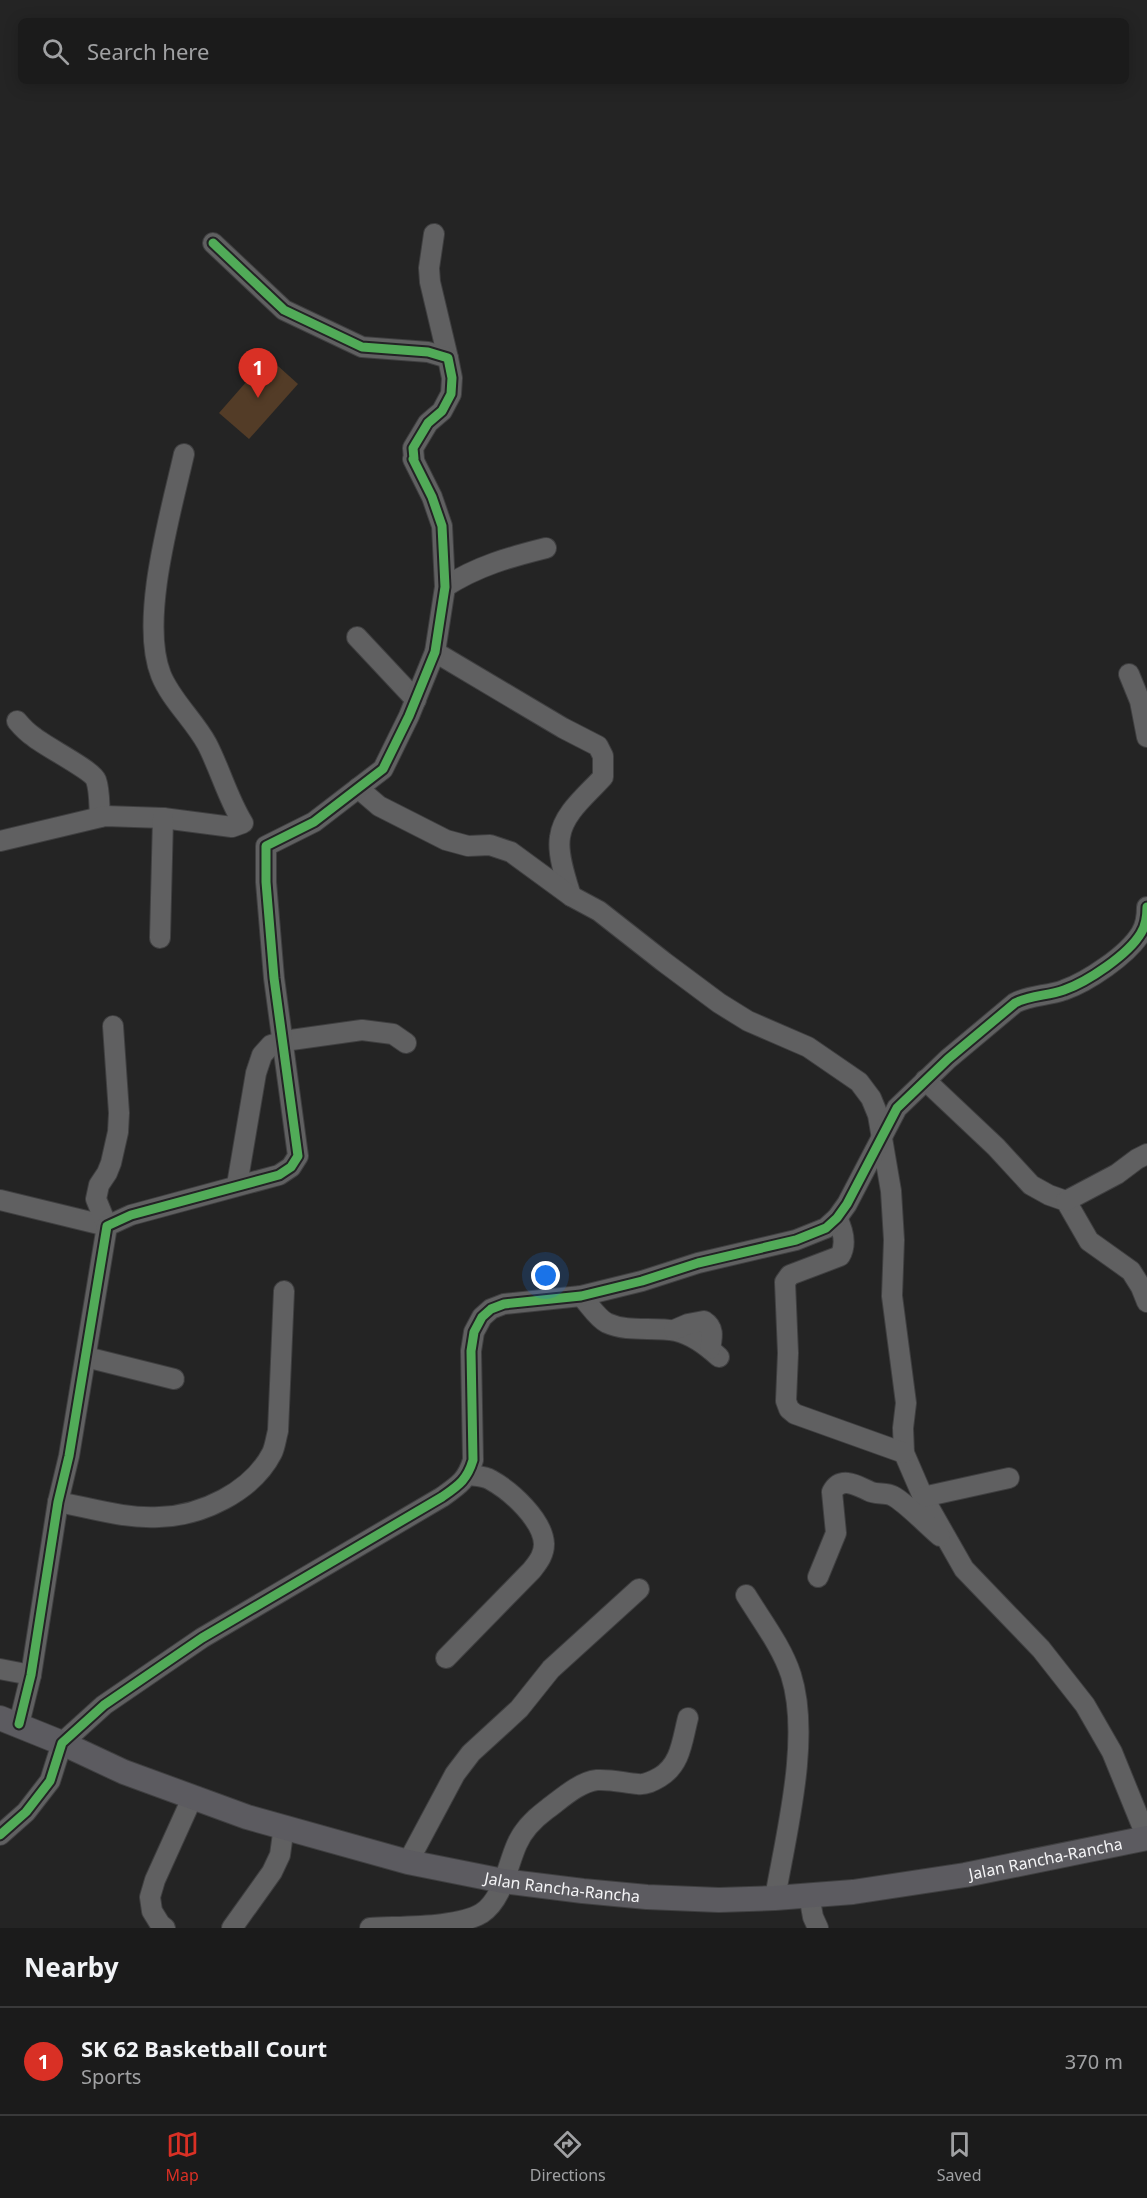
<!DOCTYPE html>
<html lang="en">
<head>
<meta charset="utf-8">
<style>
  :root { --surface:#1b1b1b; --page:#242424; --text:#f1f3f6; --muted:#a0a1a3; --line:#39393a; --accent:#d93025 }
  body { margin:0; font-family:"Noto Sans",sans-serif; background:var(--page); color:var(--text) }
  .you { position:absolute; left:546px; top:1276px; width:21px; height:21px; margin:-15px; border:4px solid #fff; border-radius:50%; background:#1a73e8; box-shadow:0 0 0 9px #1a73e833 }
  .badge { display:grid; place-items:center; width:39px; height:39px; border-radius:50%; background:var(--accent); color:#fff; font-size:20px; font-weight:700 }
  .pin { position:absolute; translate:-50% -50px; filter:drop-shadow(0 2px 3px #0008) }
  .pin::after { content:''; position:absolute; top:32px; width:21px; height:18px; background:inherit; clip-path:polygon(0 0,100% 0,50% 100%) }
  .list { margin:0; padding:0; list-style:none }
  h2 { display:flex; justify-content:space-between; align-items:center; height:78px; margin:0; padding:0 24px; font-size:26px }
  h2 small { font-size:20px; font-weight:400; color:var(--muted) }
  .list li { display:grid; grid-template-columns:39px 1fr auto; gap:18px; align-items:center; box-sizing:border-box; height:108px; padding:0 24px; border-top:2px solid var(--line) }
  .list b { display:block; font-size:22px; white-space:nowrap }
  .list p { margin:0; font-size:20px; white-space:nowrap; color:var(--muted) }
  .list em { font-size:20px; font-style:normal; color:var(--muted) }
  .icon { flex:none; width:33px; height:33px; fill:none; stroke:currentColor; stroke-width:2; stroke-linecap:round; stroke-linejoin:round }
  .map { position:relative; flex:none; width:1147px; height:1928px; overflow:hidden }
  .search { position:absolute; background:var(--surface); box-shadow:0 3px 15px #0003; left:18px; right:18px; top:18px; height:66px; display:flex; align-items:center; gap:15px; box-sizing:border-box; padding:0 21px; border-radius:9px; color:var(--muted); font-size:22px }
  .sheet { height:186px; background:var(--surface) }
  nav { display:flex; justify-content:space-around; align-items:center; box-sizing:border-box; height:84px; border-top:2px solid var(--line); background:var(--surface); font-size:16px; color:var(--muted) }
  nav a { display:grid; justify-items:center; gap:3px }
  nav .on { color:var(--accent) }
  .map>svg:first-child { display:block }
</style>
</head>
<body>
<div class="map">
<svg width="1147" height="1928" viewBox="0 0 1147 1928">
  <rect width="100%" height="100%" fill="#242424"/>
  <path fill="#533c27" d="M 268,357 L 298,384 L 249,439 L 219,413 Z"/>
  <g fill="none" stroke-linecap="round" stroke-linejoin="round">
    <defs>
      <g id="minor">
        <path d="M 434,234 L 429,268 L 430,282 L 448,358"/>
        <path d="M 445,587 C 477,566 510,557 546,548"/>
        <path d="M 357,637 L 416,700"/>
        <path d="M 435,652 L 563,728 L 598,746 L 603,756 L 603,777 C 588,794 563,813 560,837 C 557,854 566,880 571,896"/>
        <path d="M 1129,674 L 1140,701 L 1147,737"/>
        <path d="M 17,721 C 22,727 28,733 34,737 C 46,747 92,770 96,780 C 100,791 99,805 100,817"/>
        <path d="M 358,788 L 379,806 L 446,840 L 468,846 L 490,845 L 511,852 L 571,896 L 599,911 L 664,962 L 719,1003 L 748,1021 L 808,1047 L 859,1082 L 871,1098 L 878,1115 L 891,1191 L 894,1240 L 892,1296 L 906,1403 L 903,1428 L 904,1453 L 923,1497 L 964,1569 L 1041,1649 L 1085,1705 L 1112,1752 L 1147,1838"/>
        <path d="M 0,841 L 105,816 L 163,818 L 232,827 L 243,823 C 228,799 220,769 207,744 C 194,720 171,700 161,675 C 139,620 171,512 184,454"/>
        <path d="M 160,938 L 163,818"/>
        <path d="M 925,1080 L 996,1147 L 1031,1185 L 1049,1195 L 1066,1201 L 1089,1241 L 1131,1271 L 1141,1287 L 1147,1302"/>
        <path d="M 237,1185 L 256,1073 L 262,1055 L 271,1045 L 284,1041 L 362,1030 L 393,1034 L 406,1043"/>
        <path d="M 0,1200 L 107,1226"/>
        <path d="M 1066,1201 L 1117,1174 L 1137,1159 L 1147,1154"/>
        <path d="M 837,1218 C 843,1230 847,1244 840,1256 L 790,1275 L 785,1282 L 788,1353 L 786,1401 L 789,1409 L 795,1414 L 904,1453"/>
        <path d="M 107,1226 L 96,1199 L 99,1185 L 107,1173 L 111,1163 L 118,1132 L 119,1113 L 113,1026"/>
        <path d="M 581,1296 C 589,1304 597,1318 607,1323 C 629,1333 653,1326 676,1331 C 693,1335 707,1346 719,1357"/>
        <path d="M 674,1330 L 688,1324 L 704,1321 C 715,1328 712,1338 710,1349"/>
        <path d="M 86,1357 L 174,1379"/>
        <path d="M 923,1497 L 1009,1478"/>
        <path d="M 58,1502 C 91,1508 125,1519 159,1517 C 201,1516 252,1492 272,1453 C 275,1447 276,1438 278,1431 L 284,1291"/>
        <path d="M 818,1577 L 836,1533 L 832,1492 C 841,1475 858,1486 869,1491 C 876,1495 886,1492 893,1496 C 905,1502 928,1526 940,1536"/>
        <path d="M 746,1595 C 762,1621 782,1647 791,1675 C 811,1738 786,1834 775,1898"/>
        <path d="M 446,1658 L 532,1570 C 538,1562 544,1555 544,1544 C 543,1520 511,1491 491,1480 C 485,1476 476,1476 468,1475"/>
        <path d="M 0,1669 L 31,1675"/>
        <path d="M 19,1724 L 31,1675 L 58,1502 L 69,1456 L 107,1226 L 131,1215 L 279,1175 L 291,1167 L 298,1156 L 274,978 L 266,882 L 266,846 L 314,822 L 383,769 L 409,716 L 435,652 L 445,587 L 442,526 L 432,497 L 413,459 L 414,459 L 413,448 L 428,423 L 442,411 L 451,394 L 452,378 L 448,358 L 428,352 L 362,347 L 284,310 L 213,243"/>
        <path d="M 0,1835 L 26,1812 L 50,1781 L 62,1743 L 104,1705 L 202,1638 L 442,1497 C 459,1485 467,1480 473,1460 L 471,1351 L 474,1332 L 482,1317 L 491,1309 L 504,1304 L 581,1296 L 642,1281 L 698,1263 L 796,1240 L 826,1228 L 837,1218 L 847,1204 L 897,1108 L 948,1059 L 1015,1003 C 1030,995 1048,996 1064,990 C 1087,982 1128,955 1141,933 C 1146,925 1147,916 1147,907"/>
        <path d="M 408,1862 L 455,1774 L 471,1753 L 519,1709 L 551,1669 L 639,1589"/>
        <path d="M 809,1895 L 813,1917 L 818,1928"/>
        <path d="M 165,1928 L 160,1924 L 152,1911 L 150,1897 L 155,1880 L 193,1796"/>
        <path d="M 232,1928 L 272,1872 L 280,1855 L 284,1826"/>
        <path d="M 370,1928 C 398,1926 459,1928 482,1913 C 503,1899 507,1866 517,1844 C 523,1830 534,1819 546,1810 C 561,1799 579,1782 597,1780 C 611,1779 625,1783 638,1784 C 646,1785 653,1781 660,1777 C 681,1764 682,1741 688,1718"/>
      </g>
      <g id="major">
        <path id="s1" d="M 0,1718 L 62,1743 L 124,1772 L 247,1817 L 408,1862 L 503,1881 L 583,1891 L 647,1897 L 719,1900 L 775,1898 L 853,1892 L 965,1875 L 1147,1838"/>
      </g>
    </defs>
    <use href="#minor" stroke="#3f3f40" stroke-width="22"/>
    <use href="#major" stroke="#3f3f40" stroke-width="26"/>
    <use href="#minor" stroke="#606061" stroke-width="20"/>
    <use href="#major" stroke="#5c5b60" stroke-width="24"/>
    <defs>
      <g id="cycleway">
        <path d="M 19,1724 L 31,1675 L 58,1502 L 69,1456 L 107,1226 L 131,1215 L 279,1175 L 291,1167 L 298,1156 L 274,978 L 266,882 L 266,846 L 314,822 L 383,769 L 409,716 L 435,652 L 445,587 L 442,526 L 432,497 L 413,459 L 414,459 L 413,448 L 428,423 L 442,411 L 451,394 L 452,378 L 448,358 L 428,352 L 362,347 L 284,310 L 213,243"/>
        <path d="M 0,1835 L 26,1812 L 50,1781 L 62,1743 L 104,1705 L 202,1638 L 442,1497 C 459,1485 467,1480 473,1460 L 471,1351 L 474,1332 L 482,1317 L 491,1309 L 504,1304 L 581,1296 L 642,1281 L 698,1263 L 796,1240 L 826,1228 L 837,1218 L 847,1204 L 897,1108 L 948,1059 L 1015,1003 C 1030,995 1048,996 1064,990 C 1087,982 1128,955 1141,933 C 1146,925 1147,916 1147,907"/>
      </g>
    </defs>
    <use href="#cycleway" stroke="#232325" stroke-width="13"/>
    <use href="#cycleway" stroke="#51ab58" stroke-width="9"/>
  </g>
  <g text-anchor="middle" stroke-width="4.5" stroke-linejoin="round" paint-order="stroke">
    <g font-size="16" fill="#f4f4f6" stroke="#232325">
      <text dy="6" stroke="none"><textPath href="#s1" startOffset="1077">Jalan Rancha-Rancha</textPath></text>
      <text dy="6" stroke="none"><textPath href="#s1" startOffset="590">Jalan Rancha-Rancha</textPath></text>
    </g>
  </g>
</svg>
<div class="you"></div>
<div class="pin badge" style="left:258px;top:398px">1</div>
<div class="search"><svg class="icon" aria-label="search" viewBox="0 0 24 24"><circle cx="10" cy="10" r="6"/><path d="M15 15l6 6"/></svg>Search here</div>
</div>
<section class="sheet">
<h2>Nearby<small></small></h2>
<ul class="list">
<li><span class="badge">1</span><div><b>SK 62 Basketball Court</b><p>Sports</p></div><em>370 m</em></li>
</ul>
</section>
<nav>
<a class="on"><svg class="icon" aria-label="map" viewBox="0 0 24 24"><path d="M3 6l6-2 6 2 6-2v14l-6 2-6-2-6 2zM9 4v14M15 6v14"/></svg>Map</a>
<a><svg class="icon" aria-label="directions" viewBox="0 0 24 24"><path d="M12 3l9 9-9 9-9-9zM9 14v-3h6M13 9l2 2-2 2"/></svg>Directions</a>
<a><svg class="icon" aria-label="saved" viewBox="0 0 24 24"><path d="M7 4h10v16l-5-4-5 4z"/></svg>Saved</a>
</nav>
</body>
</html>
